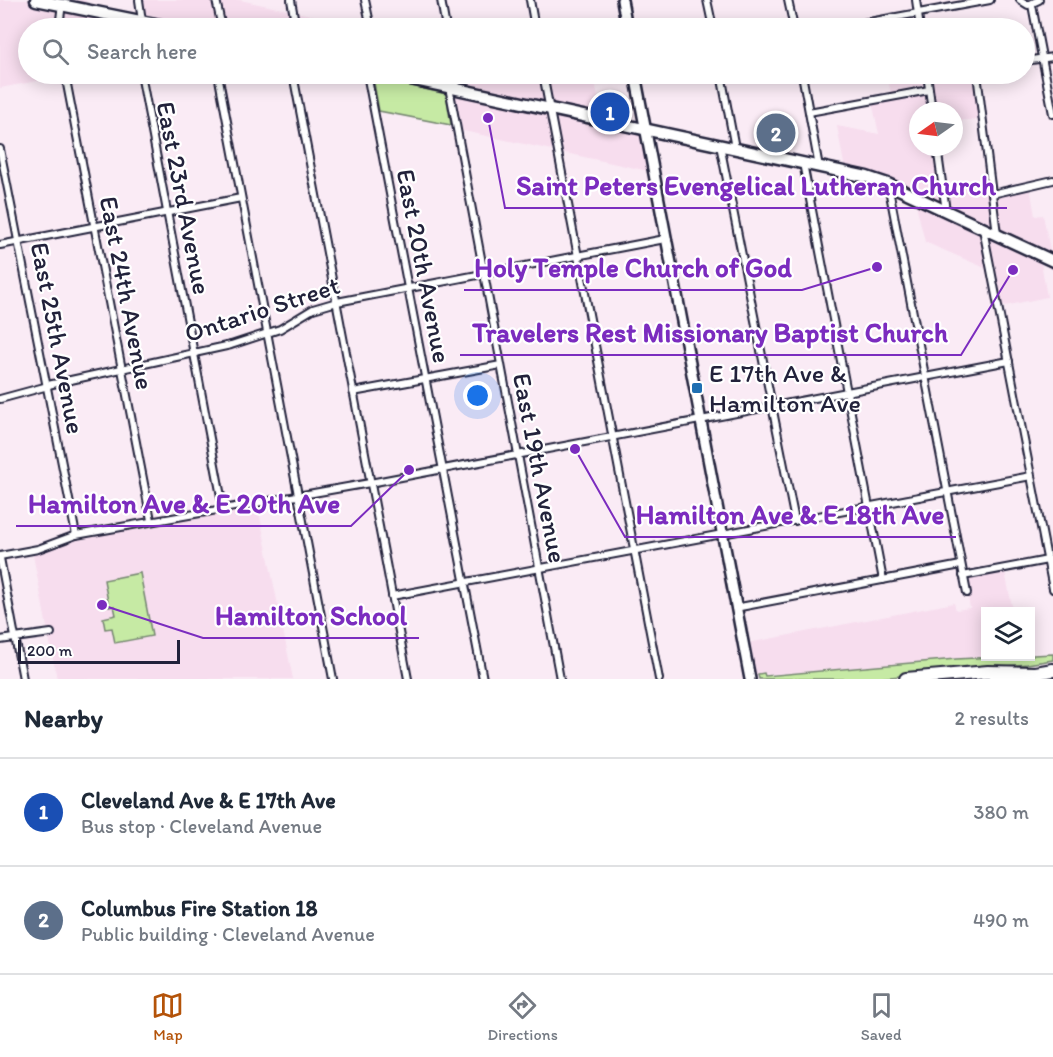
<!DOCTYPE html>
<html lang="en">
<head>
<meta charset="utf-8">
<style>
  :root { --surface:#fff; --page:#f6f6f7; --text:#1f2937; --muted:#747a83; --line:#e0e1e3; --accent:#b45309 }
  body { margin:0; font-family:Itim,sans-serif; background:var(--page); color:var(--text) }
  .controls { position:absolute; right:18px; bottom:18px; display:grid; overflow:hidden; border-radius:0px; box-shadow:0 3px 15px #0003 }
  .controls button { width:54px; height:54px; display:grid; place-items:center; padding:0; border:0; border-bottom:2px solid var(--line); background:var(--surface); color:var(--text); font:30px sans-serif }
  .compass { position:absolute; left:909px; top:102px; width:54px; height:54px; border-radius:50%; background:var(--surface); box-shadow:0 3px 15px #0003; rotate:256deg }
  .scale { position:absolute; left:18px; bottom:15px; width:162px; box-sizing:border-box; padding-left:6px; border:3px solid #22223b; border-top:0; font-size:16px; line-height:21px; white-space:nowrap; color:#22223b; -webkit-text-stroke:4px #fff; paint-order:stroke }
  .you { position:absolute; left:478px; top:396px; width:21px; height:21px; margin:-15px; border:4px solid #fff; border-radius:50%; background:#1a73e8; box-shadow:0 0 0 9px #1a73e833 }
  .badge { display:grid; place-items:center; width:39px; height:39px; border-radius:50%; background:var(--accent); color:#fff; font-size:20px; font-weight:700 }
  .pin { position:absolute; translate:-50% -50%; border:3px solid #fff; box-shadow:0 2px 6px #0006 }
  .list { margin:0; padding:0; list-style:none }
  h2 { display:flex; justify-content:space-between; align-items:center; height:78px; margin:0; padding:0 24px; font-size:26px }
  h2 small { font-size:20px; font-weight:400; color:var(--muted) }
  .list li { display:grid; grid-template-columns:39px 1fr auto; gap:18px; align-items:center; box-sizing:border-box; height:108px; padding:0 24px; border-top:2px solid var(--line) }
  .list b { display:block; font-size:22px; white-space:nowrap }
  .list p { margin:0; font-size:20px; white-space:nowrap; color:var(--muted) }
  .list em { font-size:20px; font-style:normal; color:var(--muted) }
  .icon { flex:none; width:33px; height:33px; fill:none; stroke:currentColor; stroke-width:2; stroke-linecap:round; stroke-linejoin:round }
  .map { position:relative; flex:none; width:1053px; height:679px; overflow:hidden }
  .search { position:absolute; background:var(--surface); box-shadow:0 3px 15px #0003; left:18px; right:18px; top:18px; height:66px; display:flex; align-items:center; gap:15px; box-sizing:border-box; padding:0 21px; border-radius:33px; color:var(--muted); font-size:22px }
  .sheet { height:294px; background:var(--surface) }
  nav { display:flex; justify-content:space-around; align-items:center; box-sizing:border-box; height:84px; border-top:2px solid var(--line); background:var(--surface); font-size:16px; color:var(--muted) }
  nav a { display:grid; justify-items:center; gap:3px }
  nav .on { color:var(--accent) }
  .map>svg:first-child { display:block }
</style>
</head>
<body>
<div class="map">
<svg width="1053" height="679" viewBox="0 0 1053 679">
  <rect width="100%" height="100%" fill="#faebf5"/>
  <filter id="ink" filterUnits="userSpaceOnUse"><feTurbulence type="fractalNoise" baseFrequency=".0167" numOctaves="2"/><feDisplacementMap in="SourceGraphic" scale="12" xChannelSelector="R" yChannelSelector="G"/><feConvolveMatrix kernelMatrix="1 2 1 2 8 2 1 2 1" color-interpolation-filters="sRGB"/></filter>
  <g filter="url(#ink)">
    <g fill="#f7ddee">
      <path d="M 0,0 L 86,0 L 83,10 L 140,21 L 137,0 L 240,0 L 371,28 L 28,28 L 28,74 L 63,74 L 64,76 L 0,88 Z"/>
      <path d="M 423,74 L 581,74 L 594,76 L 602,120 L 645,129 L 653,172 L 459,130 L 451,125 L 446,94 L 420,88 Z"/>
      <path d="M 905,74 L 973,74 L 980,119 L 954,121 L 954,111 L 918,111 L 918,147 L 936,147 L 942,186 L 990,180 L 992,193 L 1030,187 L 1035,216 L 1043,215 L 1052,260 L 1040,256 L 1047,297 L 1000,307 L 992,271 L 925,242 L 915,200 L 873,181 L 846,175 L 837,126 L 879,134 L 872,102 L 891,97 L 888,76 Z"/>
      <path d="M 258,507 L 293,679 L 57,679 L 33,555 L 76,540 Z"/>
      <path d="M 1004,567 L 1013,611 L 986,612 L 986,656 L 1006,657 L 749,676 L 743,644 L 954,603 L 956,610 L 970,608 L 964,576 Z"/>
    </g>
    <g fill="#c6eaa4" stroke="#748670" stroke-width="1.5">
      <path d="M 373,77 L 446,94 L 451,125 L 379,111 Z"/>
      <path d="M 140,573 L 152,636 L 115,643 L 112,628 L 105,629 L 103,618 L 116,615 L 114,606 L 109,607 L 104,580 Z"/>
      <path d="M 1053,654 L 1053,660 L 1027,664 L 869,679 L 759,679 L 758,674 L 764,673 L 765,676 L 956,659 Z"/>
    </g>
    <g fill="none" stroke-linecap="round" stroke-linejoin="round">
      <defs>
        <g id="street">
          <path d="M 139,0 L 142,21"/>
          <path d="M 216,0 L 222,28"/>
          <path d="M 291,0 L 296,28"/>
          <path d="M 365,0 L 371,28"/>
          <path d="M 441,0 L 446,28"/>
          <path d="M 530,0 L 535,28"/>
          <path d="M 707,0 L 713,28"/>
          <path d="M 788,0 L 794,28"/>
          <path d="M 916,0 L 920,28"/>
          <path d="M 1020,0 L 1028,5 L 1039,0"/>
          <path d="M 1032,5 L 1053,114"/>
          <path d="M 59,28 L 62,3"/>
          <path d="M 836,28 L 990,0"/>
          <path d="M 1024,61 L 1053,57"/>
          <path d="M 65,74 L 151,520"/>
          <path d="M 141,74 L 223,507"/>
          <path d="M 218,74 L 333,679"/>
          <path d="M 293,74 L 408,679"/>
          <path d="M 367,74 L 483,679"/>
          <path d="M 455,74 L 457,88"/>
          <path d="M 543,74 L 659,679"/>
          <path d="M 721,74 L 735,148"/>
          <path d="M 802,74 L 819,167"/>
          <path d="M 927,74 L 932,111"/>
          <path d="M 977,74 L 997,234"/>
          <path d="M 449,87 L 560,679"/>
          <path d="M 809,112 L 929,90"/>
          <path d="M 720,145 L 795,521"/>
          <path d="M 937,147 L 946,211"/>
          <path d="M 0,149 L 76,535"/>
          <path d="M 803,163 L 883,580"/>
          <path d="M 888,184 L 967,593"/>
          <path d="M 992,194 L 1053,180"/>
          <path d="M 983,229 L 1053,589"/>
          <path d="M 0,245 L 241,198"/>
          <path d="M 48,385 L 231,345 L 280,329 L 313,309 L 337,302 L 665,239"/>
          <path d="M 353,392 L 501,365"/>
          <path d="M 0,399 L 48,386"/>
          <path d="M 0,556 L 38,549 L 76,535 L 370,483 L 1009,361"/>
          <path d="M 0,558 L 23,679"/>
          <path d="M 963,576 L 1053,559"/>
          <path d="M 392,596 L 1031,476"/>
          <path d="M 735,608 L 961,565"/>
          <path d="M 0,640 L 51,633"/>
        </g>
        <g id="secondary">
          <path d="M 622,0 L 627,28"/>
          <path d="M 635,74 L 750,679"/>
        </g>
        <g id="primary">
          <path d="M 36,0 L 175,28"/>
          <path d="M 387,74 L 867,177 L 888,184 L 1053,261"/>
        </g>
        <g id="highway">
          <path d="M 1030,674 L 1053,670"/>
          <path d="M 906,679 L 988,672 L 1037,673"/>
        </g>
      </defs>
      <use href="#street" stroke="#22223b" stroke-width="10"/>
      <use href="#secondary" stroke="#22223b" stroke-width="14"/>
      <use href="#primary" stroke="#22223b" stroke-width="15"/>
      <use href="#highway" stroke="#22223b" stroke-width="16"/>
      <use href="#street" stroke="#fff" stroke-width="6"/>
      <use href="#secondary" stroke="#fff" stroke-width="9"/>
      <use href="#primary" stroke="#fff" stroke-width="10"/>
      <use href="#highway" stroke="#fff" stroke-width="12"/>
    </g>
  </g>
  <rect fill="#1f6fb2" stroke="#fff" stroke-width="2" x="691" y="382" width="12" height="12" rx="3"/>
  <g text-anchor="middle" stroke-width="4.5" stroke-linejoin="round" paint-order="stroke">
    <g font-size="26" fill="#22223b" stroke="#fff">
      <text transform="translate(184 198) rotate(79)" y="9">East 23rd Avenue</text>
      <text transform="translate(424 266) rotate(79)" y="9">East 20th Avenue</text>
      <text transform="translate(127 293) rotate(79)" y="9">East 24th Avenue</text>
      <text transform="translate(262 309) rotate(-18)" y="9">Ontario Street</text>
      <text transform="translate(58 338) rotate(79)" y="9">East 25th Avenue</text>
      <text transform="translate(540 468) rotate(79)" y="9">East 19th Avenue</text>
    </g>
    <g font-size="26" fill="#22223b" stroke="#fff" text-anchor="start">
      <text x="709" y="382">E 17th Ave &amp;<tspan x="709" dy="30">Hamilton Ave</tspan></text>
    </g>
  </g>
  <path fill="none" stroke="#7b2cbf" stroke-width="2" d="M488 118L505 208H1007M877 267L802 290H464M1013 270L961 355H460M409 470L351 526H16M575 449L625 537H956M102 605L203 638H419"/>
  <g fill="#7b2cbf" stroke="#fff" stroke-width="2">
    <circle cx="488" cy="118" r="6"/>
    <circle cx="877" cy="267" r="6"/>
    <circle cx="1013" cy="270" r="6"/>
    <circle cx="409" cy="470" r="6"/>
    <circle cx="575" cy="449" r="6"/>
    <circle cx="102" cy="605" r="6"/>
  </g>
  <g font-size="27" text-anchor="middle" font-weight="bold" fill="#7b2cbf" stroke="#fff" stroke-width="4.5" stroke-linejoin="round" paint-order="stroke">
    <text x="756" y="195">Saint Peters Evengelical Lutheran Church</text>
    <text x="633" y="277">Holy Temple Church of God</text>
    <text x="710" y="342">Travelers Rest Missionary Baptist Church</text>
    <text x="184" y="513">Hamilton Ave &amp; E 20th Ave</text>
    <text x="790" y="524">Hamilton Ave &amp; E 18th Ave</text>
    <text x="311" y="625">Hamilton School</text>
  </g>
</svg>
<div class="controls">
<button><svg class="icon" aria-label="layers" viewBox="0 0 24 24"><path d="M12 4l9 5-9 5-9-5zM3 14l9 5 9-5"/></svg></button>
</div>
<svg class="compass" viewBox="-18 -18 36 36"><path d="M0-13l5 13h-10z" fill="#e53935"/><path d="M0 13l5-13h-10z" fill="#747a83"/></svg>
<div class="scale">200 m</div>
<div class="you"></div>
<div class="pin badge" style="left:610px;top:112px;background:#1a4fb4">1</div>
<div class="pin badge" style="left:776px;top:133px;background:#5c6f8a">2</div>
<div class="search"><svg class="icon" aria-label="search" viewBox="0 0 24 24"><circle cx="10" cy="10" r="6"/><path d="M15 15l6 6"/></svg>Search here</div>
</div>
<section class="sheet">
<h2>Nearby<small>2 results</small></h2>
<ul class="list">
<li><span class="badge" style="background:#1a4fb4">1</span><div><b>Cleveland Ave &amp; E 17th Ave</b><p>Bus stop · Cleveland Avenue</p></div><em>380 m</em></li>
<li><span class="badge" style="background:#5c6f8a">2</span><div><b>Columbus Fire Station 18</b><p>Public building · Cleveland Avenue</p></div><em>490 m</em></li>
</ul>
</section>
<nav>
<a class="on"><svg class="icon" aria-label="map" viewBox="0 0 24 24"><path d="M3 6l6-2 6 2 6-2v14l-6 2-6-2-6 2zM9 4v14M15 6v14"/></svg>Map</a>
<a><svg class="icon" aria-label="directions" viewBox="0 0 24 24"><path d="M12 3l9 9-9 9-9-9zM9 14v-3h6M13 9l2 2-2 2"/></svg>Directions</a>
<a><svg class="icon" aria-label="saved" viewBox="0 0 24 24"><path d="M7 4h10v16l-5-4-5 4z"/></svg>Saved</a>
</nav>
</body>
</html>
